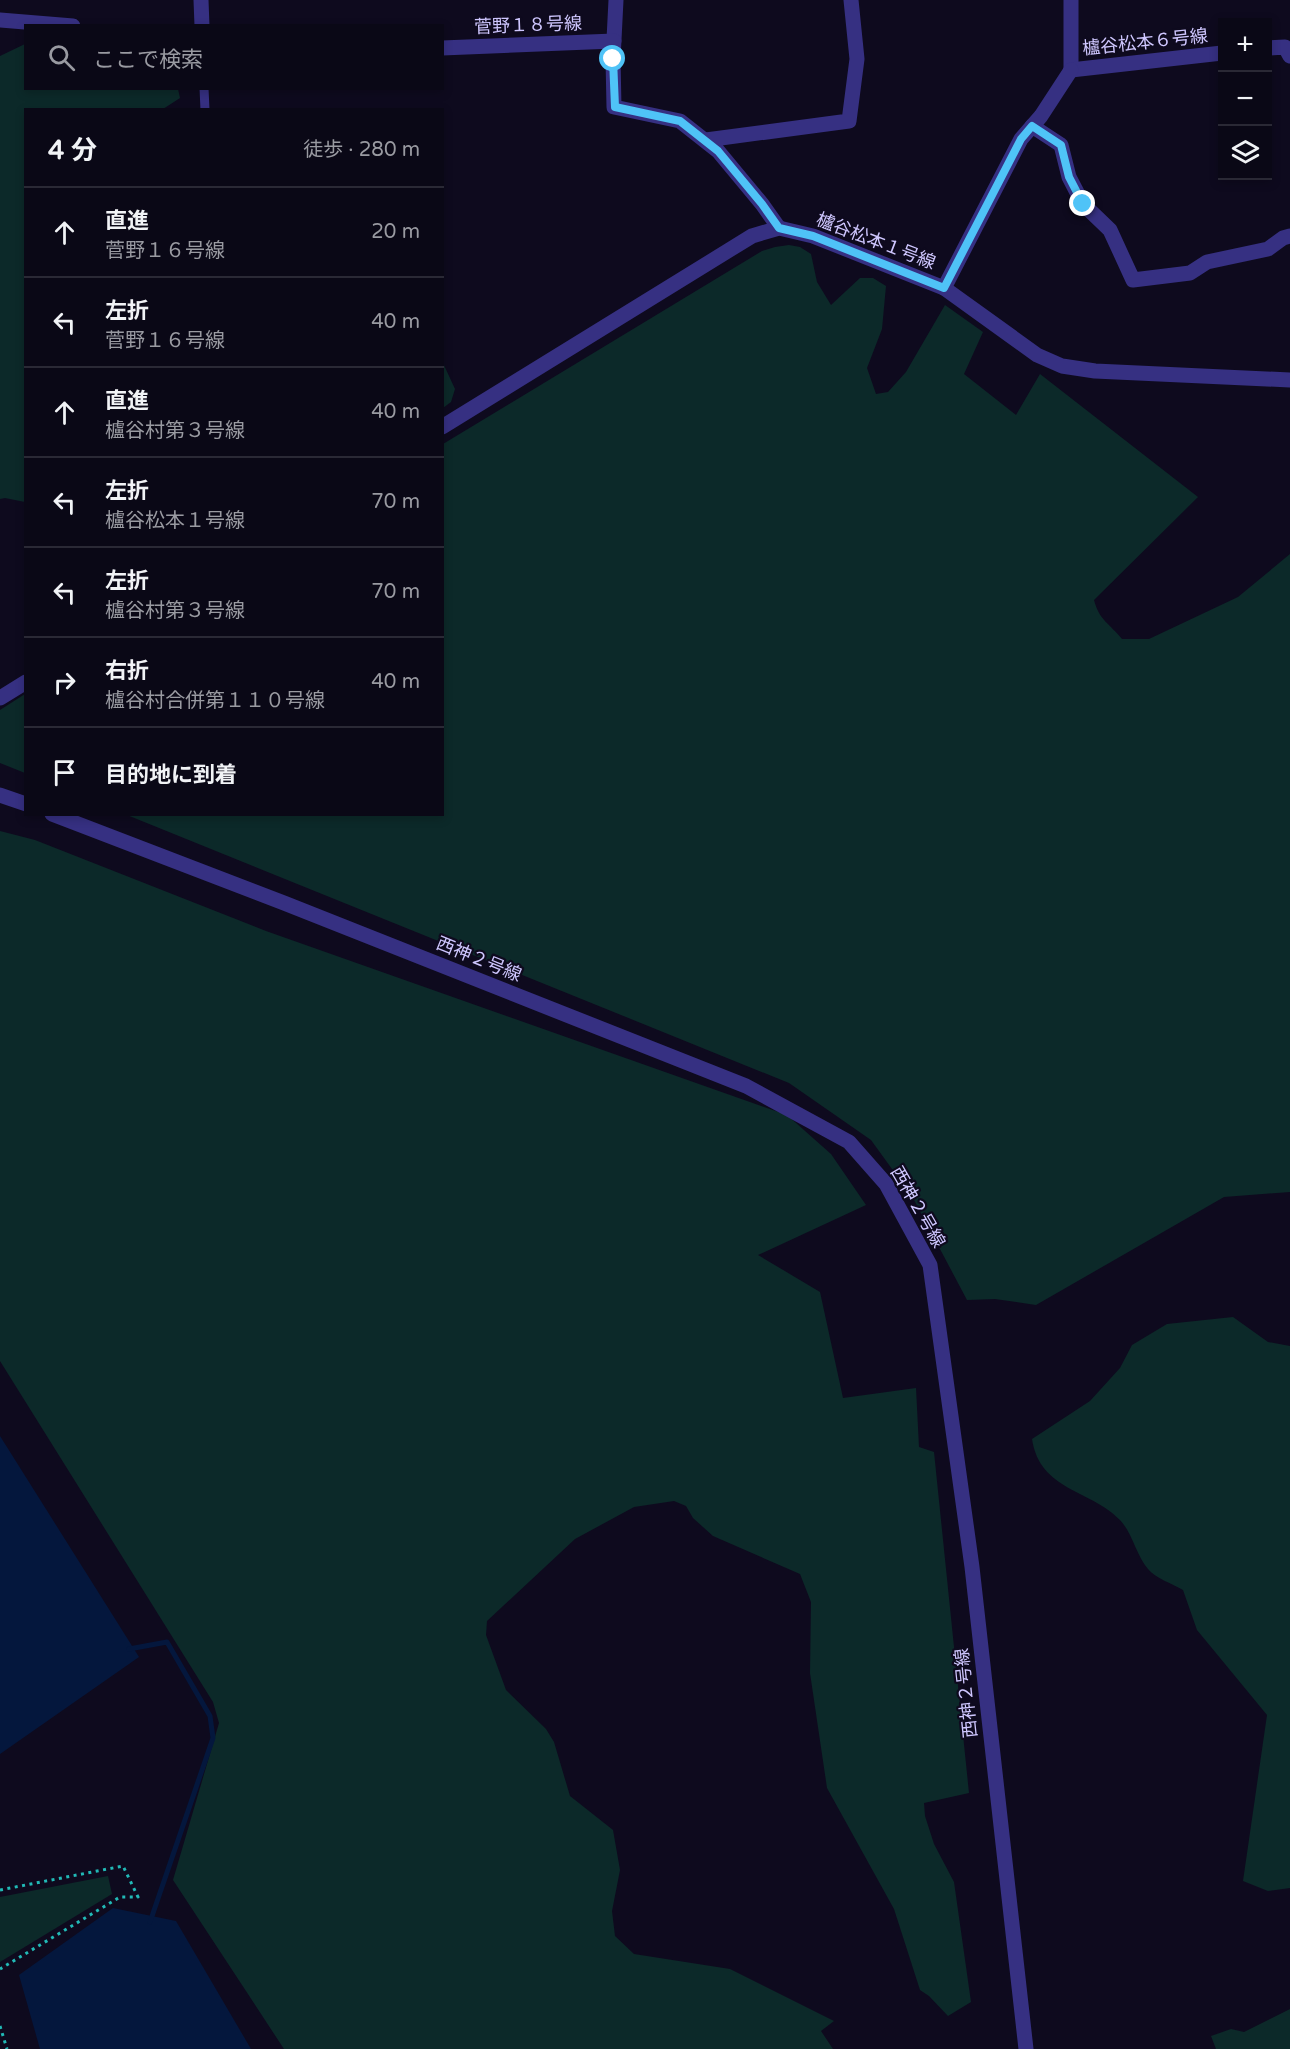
<!DOCTYPE html>
<html lang="ja">
<head>
<meta charset="utf-8">
<style>
  :root { --surface:#0a0816; --page:#13111f; --text:#f1f3f6; --muted:#999aa1; --line:#2a2935 }
  body { margin:0; font-family:"Varela Round","Noto Sans JP",sans-serif; background:var(--page); color:var(--text) }
  .controls { position:absolute; right:18px; top:18px; display:grid; overflow:hidden; border-radius:0px; box-shadow:0 3px 9px #0003 }
  .controls button { width:54px; height:54px; display:grid; place-items:center; padding:0; border:0; border-bottom:2px solid var(--line); background:var(--surface); color:var(--text); font:30px sans-serif }
  .stop { position:absolute; width:18px; height:18px; margin:-14px; border:4px solid #4fc3f7; border-radius:50%; background:#fff }
  .stop.end { background:#4fc3f7; border-color:#fff; box-shadow:0 2px 6px #0008 }
  .list { margin:0; padding:0; list-style:none }
  h2 { display:flex; justify-content:space-between; align-items:center; height:78px; margin:0; padding:0 24px; font-size:26px }
  h2 small { font-size:20px; font-weight:400; color:var(--muted) }
  .list li { display:grid; grid-template-columns:39px 1fr auto; gap:18px; align-items:center; box-sizing:border-box; height:90px; padding:0 24px; border-top:2px solid var(--line) }
  .list b { display:block; font-size:22px; white-space:nowrap }
  .list p { margin:0; font-size:20px; white-space:nowrap; color:var(--muted) }
  .list em { font-size:20px; font-style:normal; color:var(--muted) }
  .icon { flex:none; width:33px; height:33px; fill:none; stroke:currentColor; stroke-width:2; stroke-linecap:round; stroke-linejoin:round }
  .map { position:relative; flex:none; width:1290px; height:2049px; overflow:hidden }
  .search { position:absolute; background:var(--surface); box-shadow:0 3px 9px #0003; left:24px; top:24px; width:420px; height:66px; display:flex; align-items:center; gap:15px; box-sizing:border-box; padding:0 21px; border-radius:0px; color:var(--muted); font-size:22px }
  .panel { position:absolute; background:var(--surface); box-shadow:0 3px 9px #0003; left:24px; top:108px; width:420px; height:708px; border-radius:0px }
  .map>svg:first-child { display:block }
</style>
</head>
<body>
<div class="map">
<svg width="1290" height="2049" viewBox="0 0 1290 2049">
  <rect width="100%" height="100%" fill="#0e0a1e"/>
  <g fill="#0c2929">
    <path d="M 25,44 L 26,88 L 178,89 L 180,98 L 163,109 L 26,110 L 25,502 L 5,498 L 0,499 L 0,56 Z"/>
    <path d="M 789,245 L 800,247 L 811,254 L 817,282 L 831,305 L 860,278 L 873,278 L 886,286 L 882,329 L 867,368 L 876,394 L 888,392 L 906,372 L 945,305 L 983,332 L 964,374 L 1016,415 L 1040,374 L 1198,497 L 1094,600 C 1099,620 1110,624 1122,639 L 1149,639 L 1238,597 L 1290,554 L 1290,1192 L 1224,1197 L 1036,1305 L 995,1299 L 967,1300 L 913,1198 L 871,1140 L 789,1083 L 127,815 L 442,814 L 443,444 L 762,251 L 775,247 Z"/>
    <path d="M 443,363 L 455,389 L 451,402 L 443,408 Z"/>
    <path d="M 25,694 L 25,773 L 0,763 L 0,710 Z"/>
    <path d="M 0,831 L 35,840 L 266,931 L 787,1115 L 831,1154 L 866,1205 L 758,1255 L 820,1292 L 843,1398 L 916,1388 L 919,1447 L 934,1452 L 969,1793 L 924,1803 L 925,1816 L 934,1844 L 954,1882 L 971,2002 L 948,2016 L 929,1996 L 920,1990 L 894,1909 L 827,1788 L 810,1673 L 811,1602 L 800,1574 L 713,1536 L 693,1518 L 686,1506 L 674,1501 L 634,1507 L 575,1539 L 487,1621 L 486,1635 L 506,1690 L 546,1729 L 554,1742 L 570,1796 L 613,1830 L 620,1870 L 612,1911 L 615,1936 L 634,1954 L 730,1969 L 834,2021 L 821,2031 L 833,2049 L 284,2049 L 173,1880 L 219,1723 L 213,1702 L 0,1361 Z"/>
    <path d="M 1233,1317 L 1268,1342 L 1290,1346 L 1290,1888 L 1268,1891 L 1243,1881 L 1267,1715 L 1197,1630 L 1183,1590 C 1173,1584 1155,1578 1148,1569 C 1136,1555 1133,1534 1120,1520 C 1090,1489 1040,1491 1032,1439 L 1090,1401 L 1120,1368 L 1132,1345 L 1167,1324 Z"/>
    <path d="M 108,1876 L 112,1894 L 0,1962 L 0,1897 Z"/>
    <path d="M 1290,2009 L 1290,2049 L 1216,2049 L 1211,2036 L 1231,2029 L 1244,2032 Z"/>
  </g>
  <g fill="#04173d">
    <path d="M 0,1436 L 139,1657 L 0,1754 Z"/>
    <path d="M 113,1908 L 176,1921 L 251,2049 L 40,2049 L 19,1975 Z"/>
  </g>
  <g fill="none" stroke-linecap="round" stroke-linejoin="round">
    <path stroke="#04173d" stroke-width="5" d="M 129,1649 L 167,1642 L 210,1716 L 213,1738 L 150,1922"/>
    <g stroke="#21b9b6" stroke-width="3" stroke-dasharray="3 4.5" stroke-linecap="butt">
      <path d="M 0,1890 L 123,1866 L 138,1897 L 120,1897 L 0,1969"/>
      <path d="M 0,2026 L 7,2049"/>
    </g>
    <path stroke="#363082" stroke-width="9" d="M 204,88 L 205,110"/>
    <g stroke="#363082" stroke-width="15">
      <path d="M 201,0 L 202,26"/>
      <path d="M 616,0 L 613,59 L 614,107 L 680,121 L 718,151 L 762,204 L 779,228"/>
      <path d="M 1071,0 L 1071,70"/>
      <path d="M 0,20 L 73,26"/>
      <path d="M 442,48 L 614,41"/>
      <path d="M 1268,48 L 1285,47 L 1290,56"/>
      <path d="M 1071,70 L 1222,53"/>
      <path d="M 1032,126 L 1061,145 L 1069,177 L 1083,204 L 1110,230 L 1133,280 L 1190,273 L 1207,262 L 1268,249 L 1283,238 L 1290,236"/>
      <path d="M 706,140 L 849,121 L 857,59 L 851,0"/>
      <path d="M 944,288 L 1021,139 L 1041,116 L 1071,70"/>
      <path d="M 442,427 L 752,236 L 779,228 L 813,236 L 944,288 L 1037,355 L 1062,366 L 1095,371 L 1290,380"/>
      <path d="M 0,698 L 26,682"/>
    </g>
    <g stroke="#363082" stroke-width="15">
      <path d="M 0,795 L 26,804"/>
      <path d="M 52,814 L 284,903 L 746,1086 L 849,1142 L 886,1184 L 930,1265 L 972,1567 L 1026,2049"/>
    </g>
  </g>
  <g fill="none" stroke-linecap="round" stroke-linejoin="round">
    <path stroke="#4fc3f7" stroke-width="8" d="M 613,59 L 615,107 L 680,121 L 718,151 L 762,204 L 779,228 L 813,236 L 944,288 L 1021,139 L 1032,126 L 1061,145 L 1069,177 L 1083,204"/>
  </g>
  <g text-anchor="middle" stroke-width="4.5" stroke-linejoin="round" paint-order="stroke">
    <g font-size="18" fill="#cfc7ff" stroke="#0e0a1e">
      <text transform="translate(528 25) rotate(-2)" y="6">菅野１８号線</text>
      <text transform="translate(1145 42) rotate(-6)" y="6">櫨谷松本６号線</text>
      <text transform="translate(876 241) rotate(21)" y="6">櫨谷松本１号線</text>
      <text transform="translate(479 959) rotate(22)" y="6">西神２号線</text>
      <text transform="translate(918 1207) rotate(60)" y="6">西神２号線</text>
      <text transform="translate(966 1693) rotate(-96)" y="6">西神２号線</text>
    </g>
  </g>
</svg>
<div class="controls">
<button>+</button>
<button>−</button>
<button><svg class="icon" aria-label="layers" viewBox="0 0 24 24"><path d="M12 4l9 5-9 5-9-5zM3 14l9 5 9-5"/></svg></button>
</div>
<div class="stop" style="left:613px;top:59px"></div>
<div class="stop end" style="left:1083px;top:204px"></div>
<div class="search"><svg class="icon" aria-label="search" viewBox="0 0 24 24"><circle cx="10" cy="10" r="6"/><path d="M15 15l6 6"/></svg>ここで検索</div>
<section class="panel">
<h2>4 分<small>徒歩 · 280 m</small></h2>
<ul class="list">
<li><svg class="icon" aria-label="ahead" viewBox="0 0 24 24"><path d="M12 20V5M6 11l6-6 6 6"/></svg><div><b>直進</b><p>菅野１６号線</p></div><em>20 m</em></li>
<li><svg class="icon" aria-label="left" viewBox="0 0 24 24"><path d="M17 20v-9H6M10 6l-5 5 5 5"/></svg><div><b>左折</b><p>菅野１６号線</p></div><em>40 m</em></li>
<li><svg class="icon" aria-label="ahead" viewBox="0 0 24 24"><path d="M12 20V5M6 11l6-6 6 6"/></svg><div><b>直進</b><p>櫨谷村第３号線</p></div><em>40 m</em></li>
<li><svg class="icon" aria-label="left" viewBox="0 0 24 24"><path d="M17 20v-9H6M10 6l-5 5 5 5"/></svg><div><b>左折</b><p>櫨谷松本１号線</p></div><em>70 m</em></li>
<li><svg class="icon" aria-label="left" viewBox="0 0 24 24"><path d="M17 20v-9H6M10 6l-5 5 5 5"/></svg><div><b>左折</b><p>櫨谷村第３号線</p></div><em>70 m</em></li>
<li><svg class="icon" aria-label="right" viewBox="0 0 24 24"><path d="M7 20v-9h11M14 6l5 5-5 5"/></svg><div><b>右折</b><p>櫨谷村合併第１１０号線</p></div><em>40 m</em></li>
<li><svg class="icon" aria-label="arrive" viewBox="0 0 24 24"><path d="M6 21V4h12l-3 4 3 4H6"/></svg><div><b>目的地に到着</b></div></li>
</ul>
</section>
</div>
</body>
</html>
